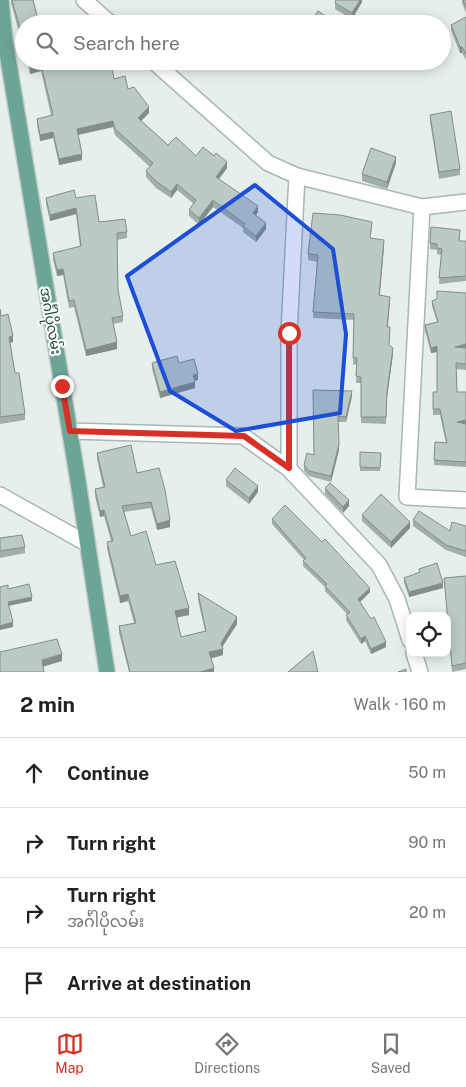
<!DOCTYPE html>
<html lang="en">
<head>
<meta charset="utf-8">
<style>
  :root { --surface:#fff; --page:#f2f2f2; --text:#222; --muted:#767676; --line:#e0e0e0; --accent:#d93025 }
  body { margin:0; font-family:"Public Sans","Noto Sans Myanmar",sans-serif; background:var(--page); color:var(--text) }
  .controls { position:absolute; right:15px; bottom:15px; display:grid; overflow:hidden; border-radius:10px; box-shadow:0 2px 12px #0003 }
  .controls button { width:45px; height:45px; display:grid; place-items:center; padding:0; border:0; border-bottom:1px solid var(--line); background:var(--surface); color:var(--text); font:25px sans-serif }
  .stop { position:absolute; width:15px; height:15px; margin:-11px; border:4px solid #d93025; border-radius:50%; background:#fff }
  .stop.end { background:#d93025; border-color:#fff; box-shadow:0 1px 5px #0008 }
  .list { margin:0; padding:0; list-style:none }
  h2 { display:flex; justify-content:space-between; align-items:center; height:65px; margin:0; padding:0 20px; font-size:21px }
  h2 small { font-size:16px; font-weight:400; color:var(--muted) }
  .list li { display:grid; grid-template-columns:32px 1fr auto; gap:15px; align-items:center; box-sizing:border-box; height:70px; padding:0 20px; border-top:1px solid var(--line) }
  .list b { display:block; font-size:19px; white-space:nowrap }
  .list p { margin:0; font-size:16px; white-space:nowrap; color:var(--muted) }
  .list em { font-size:16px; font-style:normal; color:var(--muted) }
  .icon { flex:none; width:28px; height:28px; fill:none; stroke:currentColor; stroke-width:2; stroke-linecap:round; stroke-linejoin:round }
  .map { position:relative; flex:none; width:466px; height:672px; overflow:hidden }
  .search { position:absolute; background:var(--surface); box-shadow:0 2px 12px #0003; left:15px; right:15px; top:15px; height:55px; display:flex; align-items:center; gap:12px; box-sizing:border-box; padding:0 18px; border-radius:28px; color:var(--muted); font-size:19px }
  .sheet { height:345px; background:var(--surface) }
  nav { display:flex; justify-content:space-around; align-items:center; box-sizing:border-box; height:70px; border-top:1px solid var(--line); background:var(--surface); font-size:14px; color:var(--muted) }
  nav a { display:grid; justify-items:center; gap:2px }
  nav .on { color:var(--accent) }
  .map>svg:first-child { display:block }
</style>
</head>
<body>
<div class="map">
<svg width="466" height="672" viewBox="0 0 466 672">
  <rect width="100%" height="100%" fill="#e6efeb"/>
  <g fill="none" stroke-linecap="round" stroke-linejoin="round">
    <defs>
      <g id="street">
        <path d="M 84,0 L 111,24"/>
        <path d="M 153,61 L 268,163 L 297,176 L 422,207 L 466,202"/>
        <path d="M 422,207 L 407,497 L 466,500"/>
        <path d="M 70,431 L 243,436 L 289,469 L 379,565 L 397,599 L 410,640"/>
        <path d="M 289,469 L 289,333 L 297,176"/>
        <path d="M 0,495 L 86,543"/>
        <path d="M 414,653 L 420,672"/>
      </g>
      <path id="primary" d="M 1,0 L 5,40 L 78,481 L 107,672"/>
    </defs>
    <use href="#street" stroke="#a8b8b2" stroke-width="18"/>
    <use href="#primary" stroke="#c2cac8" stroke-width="18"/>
    <use href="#street" stroke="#fff" stroke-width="15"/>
    <use href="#primary" stroke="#6aa596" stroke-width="15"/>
  </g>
  <g fill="#a1aea9">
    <path d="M 11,0 L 33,0 L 39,23 L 24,24 L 24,50 L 11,3 Z"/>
    <path d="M 362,0 L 362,2 L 352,19 L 335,9 L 335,3 Z"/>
    <path d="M 462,0 L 466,0 L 466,13 L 462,3 Z"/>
    <path d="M 466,17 L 466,60 L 462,53 L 460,53 L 451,30 L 451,25 Z"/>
    <path d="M 27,61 L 94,61 L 95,64 L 128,89 L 149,113 L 141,121 L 168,145 L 227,168 L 219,179 L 258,212 L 256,215 L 266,229 L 256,242 L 243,232 L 243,228 L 213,207 L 199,225 L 189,216 L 189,210 L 194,204 L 177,190 L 171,198 L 156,188 L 146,177 L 146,171 L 150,167 L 115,135 L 113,127 L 78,135 L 82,160 L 59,165 L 53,138 L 40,141 L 37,125 L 37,119 L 51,115 L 41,71 L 30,74 Z"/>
    <path d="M 430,115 L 460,169 L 460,175 L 439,179 L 430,121 Z"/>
    <path d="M 396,163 L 387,189 L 362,181 L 362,174 Z"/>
    <path d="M 46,198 L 76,198 L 99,222 L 127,232 L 127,238 L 117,240 L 118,290 L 123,316 L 123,322 L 113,324 L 117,349 L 86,356 L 74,307 L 69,308 L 63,275 L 57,276 L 53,260 L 53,253 L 80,247 L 76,214 L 50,221 L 46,204 Z"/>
    <path d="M 372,228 L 370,238 L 384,246 L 380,295 L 390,303 L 388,327 L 390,333 L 389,345 L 393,354 L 387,397 L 386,424 L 361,423 L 361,383 L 356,383 L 357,364 L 353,365 L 354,320 L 313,318 L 317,262 L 308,260 L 308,254 Z"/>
    <path d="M 460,235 L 460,241 L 466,241 L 466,281 L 439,284 L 441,255 L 437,254 L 437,250 L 430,249 L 430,243 Z"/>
    <path d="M 466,293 L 466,370 L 456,369 L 457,392 L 466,392 L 466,467 L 434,465 L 435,442 L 446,443 L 440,415 L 433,415 L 433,392 L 437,392 L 437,352 L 431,353 L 425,331 L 425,325 L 437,322 L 432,306 L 432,301 Z"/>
    <path d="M 0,309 L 1,316 L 13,342 L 10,343 L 15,373 L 25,414 L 25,420 L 0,424 Z"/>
    <path d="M 152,363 L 179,363 L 198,380 L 194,381 L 195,388 L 160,398 L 152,369 Z"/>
    <path d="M 313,390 L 352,396 L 346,422 L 338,422 L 339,450 L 331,482 L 309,476 L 304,471 L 304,465 L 314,455 Z"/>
    <path d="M 360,452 L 381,453 L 380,471 L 360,471 Z"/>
    <path d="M 97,453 L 137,473 L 170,527 L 157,530 L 151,508 L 124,512 L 131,536 L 156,565 L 189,615 L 177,617 L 181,637 L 205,631 L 198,600 L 198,593 L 237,624 L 222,647 L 223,655 L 211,658 L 214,672 L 129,672 L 119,633 L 119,626 L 134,623 L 128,601 L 120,603 L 107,549 L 107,542 L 111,541 L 104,516 L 100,517 L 95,496 L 95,489 L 103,487 L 97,459 Z"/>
    <path d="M 226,480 L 258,492 L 249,504 L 226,486 Z"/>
    <path d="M 325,488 L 349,506 L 343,513 L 325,494 Z"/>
    <path d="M 362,515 L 410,528 L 391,548 L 362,521 Z"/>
    <path d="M 272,519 L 370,592 L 360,602 L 386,647 L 371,654 L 365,641 L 361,644 L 346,620 L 347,614 L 325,591 L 325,587 L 303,566 L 303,561 L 304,560 L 272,524 Z"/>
    <path d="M 413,520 L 450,531 L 466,526 L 466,557 L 446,550 L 413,526 Z"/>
    <path d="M 0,538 L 25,547 L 25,553 L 0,558 Z"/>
    <path d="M 419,569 L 443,588 L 409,597 L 404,583 L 404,578 L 419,573 Z"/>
    <path d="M 466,576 L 466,669 L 452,672 L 444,578 Z"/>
  </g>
  <g fill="#838d89">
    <path d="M 360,0 L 362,0 L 362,2 L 352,19 L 352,13 Z"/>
    <rect x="460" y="47" width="2" height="6"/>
    <path d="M 41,65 L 41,71 L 30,74 L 30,68 Z"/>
    <path d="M 149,107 L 149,113 L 138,124 L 138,118 Z"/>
    <path d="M 113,121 L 113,127 L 77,135 L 77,129 Z"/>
    <path d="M 53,132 L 53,138 L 40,141 L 40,135 Z"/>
    <path d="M 82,154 L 82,160 L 59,165 L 59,159 Z"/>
    <path d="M 396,157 L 396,163 L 387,189 L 387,182 Z"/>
    <path d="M 227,162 L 227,168 L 216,183 L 216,177 Z"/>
    <path d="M 177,184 L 177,190 L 171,198 L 171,192 Z"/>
    <path d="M 213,200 L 213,207 L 199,225 L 199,218 Z"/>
    <path d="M 258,206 L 258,212 L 253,219 L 253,213 Z"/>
    <path d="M 76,208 L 76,214 L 50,221 L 50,215 Z"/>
    <path d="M 266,223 L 266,229 L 256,242 L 256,236 Z"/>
    <path d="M 384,240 L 384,246 L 379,301 L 379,295 Z"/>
    <path d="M 63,269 L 63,275 L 57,276 L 57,270 Z"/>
    <path d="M 13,336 L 13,342 L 9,343 L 9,337 Z"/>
    <path d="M 117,342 L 117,349 L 86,356 L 86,350 Z"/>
    <path d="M 466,344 L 466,349 L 455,347 Z"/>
    <path d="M 437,346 L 437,352 L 431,353 L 431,348 Z"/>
    <path d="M 393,348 L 393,354 L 387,397 L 386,424 L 387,391 Z"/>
    <path d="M 198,374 L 198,380 L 193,381 L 193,375 Z"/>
    <path d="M 195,382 L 195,388 L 160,398 L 160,392 Z"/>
    <path d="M 352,391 L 352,396 L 346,422 L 346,417 Z"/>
    <path d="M 466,420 L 466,425 L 457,422 Z"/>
    <path d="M 339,444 L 339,450 L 331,482 L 331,476 Z"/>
    <path d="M 258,486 L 258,492 L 249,504 L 249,498 Z"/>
    <path d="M 349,500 L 349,506 L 343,513 L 343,507 Z"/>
    <path d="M 104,510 L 104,516 L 100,517 L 100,511 Z"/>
    <path d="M 170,520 L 170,527 L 157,530 L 157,524 Z"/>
    <path d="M 410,522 L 410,528 L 391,548 L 391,542 Z"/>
    <path d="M 443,583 L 443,588 L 409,597 L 409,592 Z"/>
    <path d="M 370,588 L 370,592 L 358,604 L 358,599 Z"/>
    <path d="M 128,594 L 128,601 L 120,603 L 120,596 Z"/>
    <path d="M 32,597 L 32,601 L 8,606 L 8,602 Z"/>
    <path d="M 189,608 L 189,615 L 175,618 L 175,611 Z"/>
    <path d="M 237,617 L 237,624 L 221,649 L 221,643 Z"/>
    <path d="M 13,622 L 13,627 L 0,630 L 0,626 Z"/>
    <path d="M 365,636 L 365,641 L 361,644 L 361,639 Z"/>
    <path d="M 386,642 L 386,647 L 371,654 L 371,649 Z"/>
    <path d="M 223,649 L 223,655 L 209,659 L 209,652 Z"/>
    <path d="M 62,654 L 62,661 L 42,667 L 42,660 Z"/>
    <path d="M 214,668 L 214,672 L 200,672 Z"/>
  </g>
  <g fill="#bbcac4" stroke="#838d89">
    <path d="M 12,0 L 33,0 L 39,23 L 61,17 L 63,24 L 24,24 L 24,43 Z"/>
    <path d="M 336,0 L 360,0 L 352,13 L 335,3 Z"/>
    <path d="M 463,0 L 466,0 L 466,7 Z"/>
    <path d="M 318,11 L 333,21 L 331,24 L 310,24 Z"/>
    <path d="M 466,17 L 466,54 L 462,47 L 460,47 L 451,25 Z"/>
    <path d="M 29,61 L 94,61 L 95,64 L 111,63 L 114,79 L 125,76 L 128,89 L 134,87 L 149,107 L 138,118 L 168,145 L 176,137 L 196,156 L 203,147 L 214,156 L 216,153 L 227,162 L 216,177 L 258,206 L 253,213 L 266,223 L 256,236 L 243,226 L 245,224 L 213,200 L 199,218 L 189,210 L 196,200 L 177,184 L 171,192 L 156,181 L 146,171 L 153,163 L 115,129 L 113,121 L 77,129 L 82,154 L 59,159 L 53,132 L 40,135 L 37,119 L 53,115 L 41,65 L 30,68 Z"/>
    <path d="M 451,111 L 460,169 L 439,172 L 430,115 Z"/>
    <path d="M 371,148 L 396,157 L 387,182 L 362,174 Z"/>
    <path d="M 74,190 L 76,198 L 95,195 L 99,222 L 125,219 L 127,232 L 117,233 L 118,290 L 123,316 L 112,318 L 117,342 L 86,350 L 74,300 L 69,301 L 63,269 L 57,270 L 53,253 L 81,246 L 76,208 L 50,215 L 46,198 Z"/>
    <path d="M 313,213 L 340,215 L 372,222 L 370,238 L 384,240 L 379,295 L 390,297 L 387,327 L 390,327 L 389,345 L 393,348 L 387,391 L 386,417 L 361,417 L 361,377 L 356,376 L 357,358 L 353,358 L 354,314 L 313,312 L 318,255 L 308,254 Z"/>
    <path d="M 431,227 L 460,230 L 459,241 L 466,241 L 466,276 L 439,278 L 442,249 L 437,248 L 437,244 L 430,243 Z"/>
    <path d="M 437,291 L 466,293 L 466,344 L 455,347 L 466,348 L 466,364 L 456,363 L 457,392 L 466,392 L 466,420 L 457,422 L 466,424 L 466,462 L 434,460 L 435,442 L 447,443 L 440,409 L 433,409 L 433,392 L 437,392 L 437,346 L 431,348 L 425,325 L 438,322 L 432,301 L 437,299 Z"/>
    <path d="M 0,309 L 1,316 L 8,314 L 13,336 L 9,337 L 15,373 L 19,373 L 25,414 L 0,417 Z"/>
    <path d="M 177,356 L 179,363 L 194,359 L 198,374 L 193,375 L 195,382 L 160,392 L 152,363 Z"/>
    <path d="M 313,390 L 352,391 L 346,417 L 338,416 L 339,444 L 331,476 L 309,471 L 304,465 L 307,453 L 314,455 Z"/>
    <path d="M 131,445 L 137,473 L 159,468 L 165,490 L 170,520 L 157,524 L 151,502 L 122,506 L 131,536 L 146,531 L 156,565 L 175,561 L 189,608 L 175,611 L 181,637 L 206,631 L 198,593 L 237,617 L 221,643 L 223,649 L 209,652 L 214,668 L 200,672 L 130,672 L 119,626 L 136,623 L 128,594 L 120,596 L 107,542 L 113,541 L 104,510 L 100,511 L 95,489 L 105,487 L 97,453 Z"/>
    <path d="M 360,452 L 381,453 L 380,468 L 360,467 Z"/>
    <path d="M 235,468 L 258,486 L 249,498 L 226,480 Z"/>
    <path d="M 330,483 L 349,500 L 343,507 L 325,488 Z"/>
    <path d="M 381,494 L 410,522 L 391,542 L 362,515 Z"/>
    <path d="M 285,505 L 322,542 L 325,539 L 370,588 L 358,599 L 371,619 L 374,617 L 386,642 L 371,649 L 365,636 L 361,639 L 346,615 L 350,612 L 325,586 L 327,584 L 303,561 L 306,558 L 272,519 Z"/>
    <path d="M 419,511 L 450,531 L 452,522 L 466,526 L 466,551 L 446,545 L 413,520 Z"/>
    <path d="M 22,535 L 25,547 L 0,551 L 0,538 Z"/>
    <path d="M 437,563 L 443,583 L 409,592 L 404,578 L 420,572 L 419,569 Z"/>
    <path d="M 466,576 L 466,663 L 452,666 L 444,578 Z"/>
    <path d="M 29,584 L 32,597 L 8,602 L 13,622 L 0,626 L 0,587 L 8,585 L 8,589 Z"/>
    <path d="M 57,639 L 62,654 L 42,660 L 44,672 L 0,672 L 0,652 Z"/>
    <path d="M 313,651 L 318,672 L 288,672 Z"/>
    <path d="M 406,669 L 406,672 L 398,672 Z"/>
  </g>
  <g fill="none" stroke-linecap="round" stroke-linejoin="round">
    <path stroke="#d93025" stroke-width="6" d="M 62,386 L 70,431 L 244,436 L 289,468 L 289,333"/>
  </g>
  <path fill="#1d4ed8" fill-opacity="0.2" stroke="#1d4ed8" stroke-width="4" stroke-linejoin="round" d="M 255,185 L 333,249 L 346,334 L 340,413 L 236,431 L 170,391 L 127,276 Z"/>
  <g text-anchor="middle" stroke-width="4.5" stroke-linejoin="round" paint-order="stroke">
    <g font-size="14" fill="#24423a" stroke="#f7fbf9">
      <text transform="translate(51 321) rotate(80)" y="5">အင်္ဂါပိုလမ်း</text>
    </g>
  </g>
</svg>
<div class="controls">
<button><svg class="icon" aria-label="locate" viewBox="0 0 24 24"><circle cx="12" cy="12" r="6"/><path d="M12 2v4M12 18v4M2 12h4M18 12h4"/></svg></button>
</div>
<div class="stop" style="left:289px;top:333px"></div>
<div class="stop end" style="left:62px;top:386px"></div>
<div class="search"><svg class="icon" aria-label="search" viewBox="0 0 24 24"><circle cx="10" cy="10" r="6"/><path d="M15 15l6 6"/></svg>Search here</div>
</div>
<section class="sheet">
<h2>2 min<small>Walk · 160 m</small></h2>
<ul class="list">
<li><svg class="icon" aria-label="ahead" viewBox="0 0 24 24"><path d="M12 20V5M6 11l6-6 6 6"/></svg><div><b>Continue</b></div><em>50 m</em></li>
<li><svg class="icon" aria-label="right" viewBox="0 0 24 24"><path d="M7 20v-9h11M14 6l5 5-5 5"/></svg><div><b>Turn right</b></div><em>90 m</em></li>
<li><svg class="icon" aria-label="right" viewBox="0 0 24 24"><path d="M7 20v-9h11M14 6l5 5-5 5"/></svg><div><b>Turn right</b><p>အင်္ဂါပိုလမ်း</p></div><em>20 m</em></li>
<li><svg class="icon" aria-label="arrive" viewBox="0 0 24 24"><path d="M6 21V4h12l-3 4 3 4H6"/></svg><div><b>Arrive at destination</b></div></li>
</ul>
</section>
<nav>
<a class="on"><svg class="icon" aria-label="map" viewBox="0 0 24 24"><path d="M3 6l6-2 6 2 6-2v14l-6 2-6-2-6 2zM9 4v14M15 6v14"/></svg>Map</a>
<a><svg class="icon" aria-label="directions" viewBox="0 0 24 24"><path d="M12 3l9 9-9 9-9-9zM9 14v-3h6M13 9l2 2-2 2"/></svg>Directions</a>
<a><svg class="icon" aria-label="saved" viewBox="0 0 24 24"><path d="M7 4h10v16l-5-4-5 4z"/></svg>Saved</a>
</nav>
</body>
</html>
